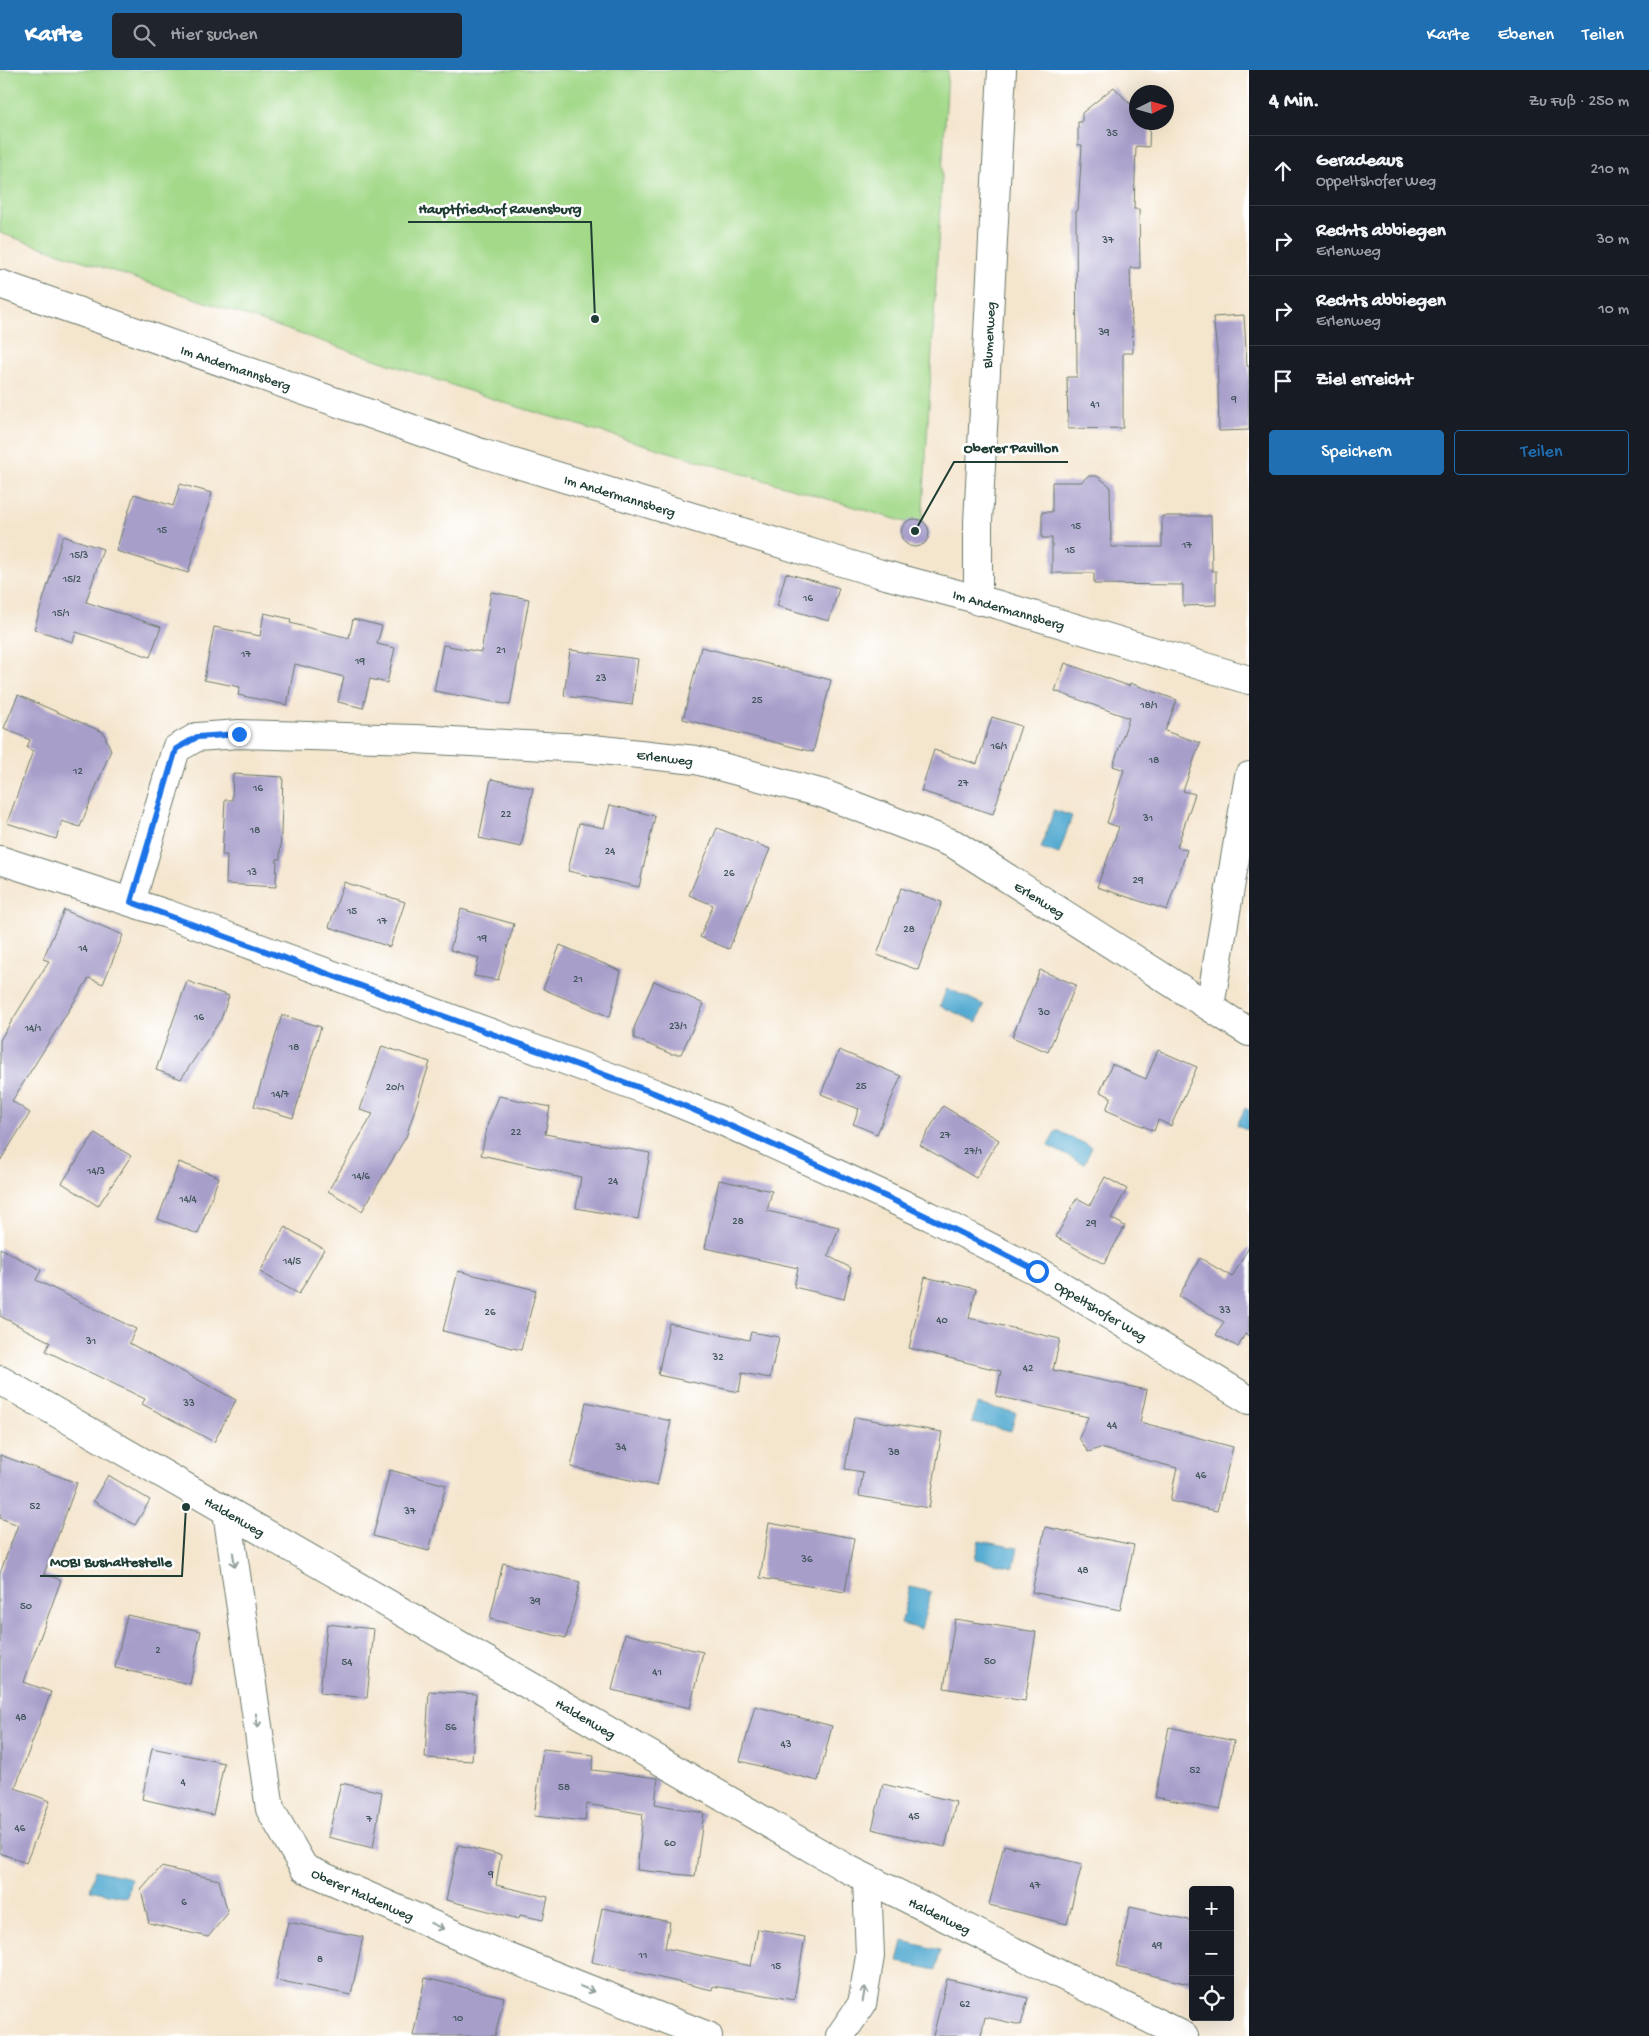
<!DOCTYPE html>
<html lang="de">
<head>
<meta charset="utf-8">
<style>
  :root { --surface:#171b24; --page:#20242c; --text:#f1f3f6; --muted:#9ea1a6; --line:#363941; --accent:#1f6fb2 }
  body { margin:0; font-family:"Gochi Hand",sans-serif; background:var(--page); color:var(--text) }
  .controls { position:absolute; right:15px; bottom:15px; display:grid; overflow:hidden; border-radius:5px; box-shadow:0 5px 20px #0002 }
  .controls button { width:45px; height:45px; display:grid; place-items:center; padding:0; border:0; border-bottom:1px solid var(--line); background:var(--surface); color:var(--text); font:25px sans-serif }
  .compass { position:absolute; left:1129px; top:15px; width:45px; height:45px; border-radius:50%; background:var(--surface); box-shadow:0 5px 20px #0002; rotate:85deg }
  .stop { position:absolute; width:15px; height:15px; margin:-11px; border:4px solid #1a73e8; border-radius:50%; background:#fff }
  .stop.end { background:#1a73e8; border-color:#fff; box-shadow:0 1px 5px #0008 }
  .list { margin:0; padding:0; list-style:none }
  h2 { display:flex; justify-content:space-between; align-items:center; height:65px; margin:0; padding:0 20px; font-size:21px }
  h2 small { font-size:16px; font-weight:400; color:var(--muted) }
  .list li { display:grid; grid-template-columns:32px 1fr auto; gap:15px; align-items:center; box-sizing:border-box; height:70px; padding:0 20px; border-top:1px solid var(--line) }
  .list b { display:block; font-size:19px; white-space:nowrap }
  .list p { margin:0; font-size:16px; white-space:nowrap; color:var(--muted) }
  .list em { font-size:16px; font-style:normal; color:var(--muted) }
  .actions { display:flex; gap:10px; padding:15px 20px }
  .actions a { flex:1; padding:11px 0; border:1px solid var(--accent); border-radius:5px; text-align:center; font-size:18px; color:var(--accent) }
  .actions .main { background:var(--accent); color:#fff }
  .icon { flex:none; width:28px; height:28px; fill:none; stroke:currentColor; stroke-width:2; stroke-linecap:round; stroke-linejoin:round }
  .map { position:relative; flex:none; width:1249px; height:1966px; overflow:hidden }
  header { display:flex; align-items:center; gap:30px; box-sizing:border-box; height:70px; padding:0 25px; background:var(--accent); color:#fff }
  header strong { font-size:24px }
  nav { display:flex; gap:28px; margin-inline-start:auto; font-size:18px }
  .search { width:350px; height:45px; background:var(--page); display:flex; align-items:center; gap:12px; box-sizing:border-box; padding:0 18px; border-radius:5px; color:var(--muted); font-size:19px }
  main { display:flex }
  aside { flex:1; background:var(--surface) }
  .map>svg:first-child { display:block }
</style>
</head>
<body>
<header>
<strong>Karte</strong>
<div class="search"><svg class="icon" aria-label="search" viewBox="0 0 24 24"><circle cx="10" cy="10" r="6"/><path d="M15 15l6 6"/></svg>Hier suchen</div>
<nav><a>Karte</a><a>Ebenen</a><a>Teilen</a></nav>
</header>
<main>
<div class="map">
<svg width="1249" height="1966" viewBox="0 0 1249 1966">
  <rect width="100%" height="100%" fill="#fff"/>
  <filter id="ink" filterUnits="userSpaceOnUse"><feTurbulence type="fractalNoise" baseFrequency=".02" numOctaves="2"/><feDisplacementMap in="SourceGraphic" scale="10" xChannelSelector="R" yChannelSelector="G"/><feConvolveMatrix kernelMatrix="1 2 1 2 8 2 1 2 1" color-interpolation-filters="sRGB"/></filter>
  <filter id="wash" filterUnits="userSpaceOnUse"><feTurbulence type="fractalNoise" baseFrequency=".0096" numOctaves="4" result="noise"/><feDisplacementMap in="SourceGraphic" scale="20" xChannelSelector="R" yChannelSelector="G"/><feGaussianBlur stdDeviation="1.12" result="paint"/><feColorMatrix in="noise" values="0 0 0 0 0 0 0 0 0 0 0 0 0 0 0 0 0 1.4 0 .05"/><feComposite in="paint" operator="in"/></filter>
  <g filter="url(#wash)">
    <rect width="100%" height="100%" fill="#f4e5cd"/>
    <path fill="#a3d989" stroke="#618b5e" d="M 0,0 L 948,0 L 922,457 L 511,335 L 0,163 Z"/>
    <g fill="#55abd1" stroke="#3a7482">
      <path d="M 1054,740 L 1072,746 L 1059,784 L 1041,778 Z"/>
      <path d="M 947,918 L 984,935 L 977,952 L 940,936 Z"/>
      <path d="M 1245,1038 L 1249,1040 L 1249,1060 L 1237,1055 Z"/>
      <path d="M 1056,1060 L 1092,1077 L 1084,1094 L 1048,1076 Z"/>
      <path d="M 977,1334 L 1016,1343 L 1011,1361 L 972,1352 Z"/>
      <path d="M 979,1471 L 1018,1478 L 1014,1497 L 975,1489 Z"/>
      <path d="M 910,1517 L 931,1522 L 921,1559 L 901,1554 Z"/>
      <path d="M 95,1800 L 131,1808 L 127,1828 L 90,1820 Z"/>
      <path d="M 903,1871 L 940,1880 L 936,1900 L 898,1892 Z"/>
    </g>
    <g id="blocks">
      <g fill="#a79eca">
        <path d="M 1114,17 L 1129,33 L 1136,33 L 1136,52 L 1150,52 L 1149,77 L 1136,76 L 1134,139 L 1139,139 L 1140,198 L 1130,198 L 1133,283 L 1123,283 L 1123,358 L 1068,359 L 1067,307 L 1077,307 L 1076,140 L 1078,140 L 1082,75 L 1078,75 L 1078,52 L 1082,52 L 1082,43 Z"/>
        <path d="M 1244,245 L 1247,296 L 1249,296 L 1249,360 L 1219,361 L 1217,281 L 1213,247 Z"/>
        <path d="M 1088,406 L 1097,406 L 1110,416 L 1111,477 L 1162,477 L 1162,446 L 1211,446 L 1212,501 L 1216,501 L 1216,535 L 1183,536 L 1183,515 L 1094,514 L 1094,503 L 1052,503 L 1052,468 L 1042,468 L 1042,442 L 1052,442 L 1052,412 L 1081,412 Z"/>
        <path d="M 180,414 L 212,423 L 188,503 L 116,481 L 134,424 L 173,436 Z"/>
        <circle cx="915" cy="463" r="14"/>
        <path d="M 63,466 L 103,479 L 86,532 L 161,557 L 150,587 L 76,562 L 73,572 L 34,559 Z"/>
        <path d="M 786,503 L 839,518 L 829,551 L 777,536 Z"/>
        <path d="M 491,522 L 529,529 L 510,635 L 434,621 L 443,575 L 481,582 Z"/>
        <path d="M 264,543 L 291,549 L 290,553 L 349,568 L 353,549 L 382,556 L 377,574 L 395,578 L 387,613 L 370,609 L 363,638 L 338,632 L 344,607 L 295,594 L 287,635 L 238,625 L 240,617 L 204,610 L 214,557 L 260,566 Z"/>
        <path d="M 701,577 L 831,610 L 813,682 L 683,649 Z"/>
        <path d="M 570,580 L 638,589 L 632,635 L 564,626 Z"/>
        <path d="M 1065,593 L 1129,616 L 1130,613 L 1177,630 L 1165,661 L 1200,673 L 1183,721 L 1195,724 L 1177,777 L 1187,780 L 1167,840 L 1097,817 L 1119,757 L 1107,753 L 1124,700 L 1113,696 L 1129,648 L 1055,621 Z"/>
        <path d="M 18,625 L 103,662 L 111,680 L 80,757 L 62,751 L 56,769 L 7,753 L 33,681 L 27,678 L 30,670 L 4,658 Z"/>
        <path d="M 992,647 L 1021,656 L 993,744 L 921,721 L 934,680 L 977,694 Z"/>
        <path d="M 233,704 L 283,707 L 280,789 L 277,789 L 276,817 L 226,814 L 227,785 L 222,785 L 225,730 L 232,730 Z"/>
        <path d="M 491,709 L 533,718 L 521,777 L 479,768 Z"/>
        <path d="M 610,735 L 655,746 L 639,817 L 568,801 L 579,753 L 604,758 Z"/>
        <path d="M 717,758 L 770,779 L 729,879 L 700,867 L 713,835 L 689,825 Z"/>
        <path d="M 344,812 L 405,832 L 390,877 L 329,857 Z"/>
        <path d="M 901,818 L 942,832 L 918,900 L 877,885 Z"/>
        <path d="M 461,839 L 514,854 L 498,910 L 474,906 L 479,888 L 450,880 Z"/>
        <path d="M 64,840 L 123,865 L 103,914 L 89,908 L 12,1031 L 30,1043 L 0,1091 L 0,970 L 49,891 L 43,889 Z"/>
        <path d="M 560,875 L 621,901 L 610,947 L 543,919 Z"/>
        <path d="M 1040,900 L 1076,915 L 1048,982 L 1012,967 Z"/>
        <path d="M 187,911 L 229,926 L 221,949 L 181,1009 L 156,1000 Z"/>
        <path d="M 654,911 L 704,934 L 681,984 L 671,984 L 634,968 L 634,958 Z"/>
        <path d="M 282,945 L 321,957 L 293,1048 L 254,1036 Z"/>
        <path d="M 382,976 L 430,992 L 406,1067 L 362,1141 L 328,1121 L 373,1044 L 360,1040 Z"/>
        <path d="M 839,980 L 901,1006 L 877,1064 L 853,1054 L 859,1039 L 821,1024 Z"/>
        <path d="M 1158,980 L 1197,997 L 1171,1056 L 1158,1050 L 1154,1061 L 1106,1040 L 1111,1027 L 1100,1022 L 1112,994 L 1146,1009 Z"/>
        <path d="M 499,1026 L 550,1037 L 545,1064 L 650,1083 L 638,1149 L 576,1138 L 581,1107 L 481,1085 L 488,1053 Z"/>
        <path d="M 943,1036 L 999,1070 L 976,1108 L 920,1075 Z"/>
        <path d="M 95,1063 L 131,1086 L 98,1136 L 62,1113 Z"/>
        <path d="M 179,1092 L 219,1107 L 198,1164 L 158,1149 Z"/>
        <path d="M 1105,1107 L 1127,1119 L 1111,1148 L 1125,1156 L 1104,1194 L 1056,1167 L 1077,1128 L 1090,1135 Z"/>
        <path d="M 719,1110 L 772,1121 L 767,1141 L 839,1157 L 828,1186 L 851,1198 L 844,1229 L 794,1217 L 798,1198 L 705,1178 Z"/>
        <path d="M 285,1157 L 324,1179 L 299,1224 L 260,1202 Z"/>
        <path d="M 1249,1177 L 1249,1266 L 1245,1264 L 1238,1277 L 1216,1265 L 1224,1252 L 1179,1226 L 1200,1188 L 1232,1207 Z"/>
        <path d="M 0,1178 L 41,1200 L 36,1210 L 136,1259 L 129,1273 L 236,1330 L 214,1372 L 142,1334 L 145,1329 L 46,1281 L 50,1272 L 0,1246 Z"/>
        <path d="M 458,1201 L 536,1220 L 521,1280 L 443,1261 Z"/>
        <path d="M 925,1207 L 976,1219 L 969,1248 L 1060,1269 L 1053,1300 L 1147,1320 L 1140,1352 L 1233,1377 L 1217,1441 L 1170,1431 L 1177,1398 L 1100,1378 L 1088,1382 L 1079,1368 L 1088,1347 L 996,1326 L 1001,1301 L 909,1278 Z"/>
        <path d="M 669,1253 L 749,1270 L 751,1262 L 779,1267 L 770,1308 L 742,1303 L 739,1322 L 658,1305 Z"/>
        <path d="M 586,1332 L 671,1351 L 657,1416 L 571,1397 Z"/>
        <path d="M 854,1347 L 942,1362 L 929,1438 L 859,1426 L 863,1402 L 845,1399 Z"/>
        <path d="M 0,1385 L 77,1413 L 44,1504 L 61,1510 L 24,1612 L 51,1622 L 15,1718 L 50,1731 L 26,1793 L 0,1783 L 0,1503 L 18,1455 L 0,1448 Z"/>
        <path d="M 390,1400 L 446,1415 L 429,1481 L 373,1466 Z"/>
        <path d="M 108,1405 L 150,1430 L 135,1455 L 93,1431 Z"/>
        <path d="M 769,1453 L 854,1468 L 845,1522 L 760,1508 Z"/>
        <path d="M 1045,1457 L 1134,1475 L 1120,1540 L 1032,1522 Z"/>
        <path d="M 503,1493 L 580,1512 L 566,1568 L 490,1549 Z"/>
        <path d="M 127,1545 L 201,1561 L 190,1614 L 115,1598 Z"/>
        <path d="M 955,1549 L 1036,1562 L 1025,1631 L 944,1618 Z"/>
        <path d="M 327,1554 L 374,1559 L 367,1628 L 320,1623 Z"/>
        <path d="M 625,1564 L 703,1582 L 690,1638 L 612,1620 Z"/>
        <path d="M 429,1621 L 476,1624 L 472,1691 L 425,1688 Z"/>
        <path d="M 755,1636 L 832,1656 L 818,1711 L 740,1691 Z"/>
        <path d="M 1169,1657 L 1234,1671 L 1220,1740 L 1155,1727 Z"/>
        <path d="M 152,1678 L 224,1693 L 213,1745 L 142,1729 Z"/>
        <path d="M 543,1679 L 594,1685 L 592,1700 L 658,1708 L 655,1734 L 704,1743 L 695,1806 L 637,1800 L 643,1744 L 587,1734 L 585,1751 L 534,1746 Z"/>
        <path d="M 341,1713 L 382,1722 L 373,1778 L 328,1767 Z"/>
        <path d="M 883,1714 L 956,1732 L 945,1777 L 872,1759 Z"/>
        <path d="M 458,1775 L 501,1785 L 496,1815 L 548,1827 L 543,1850 L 520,1845 L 519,1849 L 446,1830 Z"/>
        <path d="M 1004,1775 L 1082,1794 L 1067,1854 L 989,1835 Z"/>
        <path d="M 161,1797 L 219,1810 L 228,1843 L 208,1867 L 149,1853 L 141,1820 Z"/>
        <path d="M 1130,1837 L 1193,1851 L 1193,1915 L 1116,1897 Z"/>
        <path d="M 602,1838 L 670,1852 L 665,1878 L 751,1896 L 758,1859 L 805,1867 L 794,1930 L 713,1916 L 712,1920 L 592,1892 Z"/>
        <path d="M 288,1852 L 363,1867 L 351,1925 L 276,1910 Z"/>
        <path d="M 425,1908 L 504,1927 L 495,1966 L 413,1966 Z"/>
        <path d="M 947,1909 L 1028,1928 L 1021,1955 L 985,1947 L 981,1966 L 933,1966 Z"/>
      </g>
    </g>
  </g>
  <g filter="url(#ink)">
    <use href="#blocks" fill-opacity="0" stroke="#6a786a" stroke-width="1"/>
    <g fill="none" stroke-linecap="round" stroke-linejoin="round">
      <defs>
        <g id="minor">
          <path d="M 0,214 L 484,384 L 878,503 L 999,535 L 1249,610"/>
          <path d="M 978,531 L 978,452 L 1002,0"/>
          <path d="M 0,790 L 167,844 L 654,1023 L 720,1050 L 929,1146 L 1037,1201 L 1249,1330"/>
          <path d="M 131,832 L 176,679 L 197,667 L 239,664 L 415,669 L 583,678 L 696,690 L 824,724 L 954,774 L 1249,962"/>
          <path d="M 1210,936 L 1249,706"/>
          <path d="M 0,1310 L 846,1798 L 1184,1966"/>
          <path d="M 227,1442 L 270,1739 L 304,1798 L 492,1881 L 708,1966"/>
          <path d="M 840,1966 L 862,1934 L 870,1886 L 867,1809"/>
        </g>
      </defs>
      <use href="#minor" stroke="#6a786a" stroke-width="30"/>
      <use href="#minor" stroke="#fff" stroke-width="28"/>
    </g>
    <defs><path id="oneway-shaft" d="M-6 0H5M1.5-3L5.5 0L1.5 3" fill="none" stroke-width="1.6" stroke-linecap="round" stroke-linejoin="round" transform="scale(1.25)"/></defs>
    <g stroke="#8f9e9a">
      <use href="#oneway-shaft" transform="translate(234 1490) rotate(82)"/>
      <use href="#oneway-shaft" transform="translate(257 1651) rotate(82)"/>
      <use href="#oneway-shaft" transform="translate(437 1856) rotate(24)"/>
      <use href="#oneway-shaft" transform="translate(587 1919) rotate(22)"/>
      <use href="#oneway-shaft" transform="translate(864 1924) rotate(-80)"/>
    </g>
  </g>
  <g fill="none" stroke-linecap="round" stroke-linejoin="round" filter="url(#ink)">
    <path stroke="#1a73e8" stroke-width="6" d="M 239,664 L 197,667 L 176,679 L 131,832 L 654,1023 C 784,1078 912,1137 1037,1201"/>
  </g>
  <g text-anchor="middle" stroke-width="5" stroke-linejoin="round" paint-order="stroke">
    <g font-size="11" fill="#41555a">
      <text x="1112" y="66">35</text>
      <text x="1108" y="173">37</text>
      <text x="1104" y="265">39</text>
      <text x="1234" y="332">9</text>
      <text x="1095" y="337">41</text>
      <text x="1076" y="459">15</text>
      <text x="162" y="463">15</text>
      <text x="1187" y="478">17</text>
      <text x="1070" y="483">15</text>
      <text x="79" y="488">15/3</text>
      <text x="72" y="512">15/2</text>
      <text x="808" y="531">16</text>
      <text x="61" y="546">15/1</text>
      <text x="501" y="583">21</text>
      <text x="246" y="587">17</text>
      <text x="360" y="594">19</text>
      <text x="601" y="611">23</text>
      <text x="757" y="633">25</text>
      <text x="1149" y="638">18/1</text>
      <text x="999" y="679">16/1</text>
      <text x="1154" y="693">18</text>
      <text x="78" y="704">12</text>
      <text x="963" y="716">27</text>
      <text x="258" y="721">16</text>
      <text x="506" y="747">22</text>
      <text x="1148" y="751">31</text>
      <text x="255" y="763">18</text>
      <text x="610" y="784">24</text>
      <text x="252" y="805">13</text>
      <text x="729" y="806">26</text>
      <text x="1138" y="813">29</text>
      <text x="352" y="844">15</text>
      <text x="382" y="854">17</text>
      <text x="909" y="862">28</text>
      <text x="482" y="871">19</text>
      <text x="83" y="881">14</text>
      <text x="578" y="912">21</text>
      <text x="1044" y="945">30</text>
      <text x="199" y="950">16</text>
      <text x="678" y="959">23/1</text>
      <text x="33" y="961">14/1</text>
      <text x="294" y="980">18</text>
      <text x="861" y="1019">25</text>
      <text x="395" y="1020">20/1</text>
      <text x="280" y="1027">14/7</text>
      <text x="516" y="1065">22</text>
      <text x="945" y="1068">27</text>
      <text x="973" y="1084">27/1</text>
      <text x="96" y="1104">14/3</text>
      <text x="361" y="1109">14/6</text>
      <text x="613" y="1114">24</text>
      <text x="188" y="1132">14/4</text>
      <text x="738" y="1154">28</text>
      <text x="1091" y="1156">29</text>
      <text x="292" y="1194">14/5</text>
      <text x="1225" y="1243">33</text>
      <text x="490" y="1245">26</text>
      <text x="942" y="1253">40</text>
      <text x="91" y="1274">31</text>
      <text x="718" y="1290">32</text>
      <text x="1028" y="1301">42</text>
      <text x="189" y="1336">33</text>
      <text x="1112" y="1358">44</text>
      <text x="621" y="1380">34</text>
      <text x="894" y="1385">38</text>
      <text x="1201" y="1408">46</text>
      <text x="35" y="1439">52</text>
      <text x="410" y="1444">37</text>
      <text x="807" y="1492">36</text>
      <text x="1083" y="1503">48</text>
      <text x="535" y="1534">39</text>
      <text x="26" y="1539">50</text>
      <text x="158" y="1583">2</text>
      <text x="990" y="1594">50</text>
      <text x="347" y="1595">54</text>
      <text x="657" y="1605">41</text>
      <text x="21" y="1650">48</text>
      <text x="451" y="1660">56</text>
      <text x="786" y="1677">43</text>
      <text x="1195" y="1703">52</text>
      <text x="183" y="1715">4</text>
      <text x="564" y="1720">58</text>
      <text x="914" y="1749">45</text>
      <text x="369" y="1752">7</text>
      <text x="20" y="1761">46</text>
      <text x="670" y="1776">60</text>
      <text x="491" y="1807">9</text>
      <text x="1035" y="1818">47</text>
      <text x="184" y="1835">6</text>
      <text x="1157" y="1878">49</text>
      <text x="643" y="1888">11</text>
      <text x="320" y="1892">8</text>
      <text x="776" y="1899">15</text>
      <text x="965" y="1937">62</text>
      <text x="458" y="1951">10</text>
    </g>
    <g font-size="14" fill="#1f3d34" stroke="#fff">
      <text transform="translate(988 265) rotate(-87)" y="5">Blumenweg</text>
      <text transform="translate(236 297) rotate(19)" y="5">Im Andermannsberg</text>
      <text transform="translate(620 425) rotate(17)" y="5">Im Andermannsberg</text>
      <text transform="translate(1009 539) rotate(16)" y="5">Im Andermannsberg</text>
      <text transform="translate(665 687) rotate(7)" y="5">Erlenweg</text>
      <text transform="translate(1040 829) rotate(32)" y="5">Erlenweg</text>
      <text transform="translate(1101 1240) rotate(31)" y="5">Oppeltshofer Weg</text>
      <text transform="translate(235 1446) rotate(30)" y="5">Haldenweg</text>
      <text transform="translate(586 1648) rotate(30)" y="5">Haldenweg</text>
      <text transform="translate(363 1824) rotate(24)" y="5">Oberer Haldenweg</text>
      <text transform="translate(940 1845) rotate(26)" y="5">Haldenweg</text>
    </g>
  </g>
  <path fill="none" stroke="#1f3d34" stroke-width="2" d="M595 249L591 152H408M915 461L954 392H1068M186 1437L182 1506H40"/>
  <g fill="#1f3d34" stroke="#fff" stroke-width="2">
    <circle cx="595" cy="249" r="5"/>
    <circle cx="915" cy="461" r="5"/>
    <circle cx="186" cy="1437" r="5"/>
  </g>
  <g font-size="15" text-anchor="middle" font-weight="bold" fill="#1f3d34" stroke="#fff" stroke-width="5" stroke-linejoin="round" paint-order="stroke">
    <text x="500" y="143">Hauptfriedhof Ravensburg</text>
    <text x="1011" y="382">Oberer Pavillon</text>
    <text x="111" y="1496">MOBI Bushaltestelle</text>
  </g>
</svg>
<div class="controls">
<button>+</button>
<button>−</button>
<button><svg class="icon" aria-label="locate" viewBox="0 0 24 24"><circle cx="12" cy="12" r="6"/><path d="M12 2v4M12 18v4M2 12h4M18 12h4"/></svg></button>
</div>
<svg class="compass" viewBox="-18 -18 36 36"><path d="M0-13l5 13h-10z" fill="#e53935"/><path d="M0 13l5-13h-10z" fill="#9ea1a6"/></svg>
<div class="stop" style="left:1037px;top:1201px"></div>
<div class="stop end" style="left:239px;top:664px"></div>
</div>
<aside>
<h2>4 Min.<small>Zu Fuß · 250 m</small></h2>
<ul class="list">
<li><svg class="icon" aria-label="ahead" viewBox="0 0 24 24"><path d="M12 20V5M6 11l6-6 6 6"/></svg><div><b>Geradeaus</b><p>Oppeltshofer Weg</p></div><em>210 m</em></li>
<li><svg class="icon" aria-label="right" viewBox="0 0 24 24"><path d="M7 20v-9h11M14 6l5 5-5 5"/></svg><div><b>Rechts abbiegen</b><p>Erlenweg</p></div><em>30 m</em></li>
<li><svg class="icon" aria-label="right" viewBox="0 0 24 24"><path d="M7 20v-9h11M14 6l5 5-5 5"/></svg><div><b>Rechts abbiegen</b><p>Erlenweg</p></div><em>10 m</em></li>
<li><svg class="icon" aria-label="arrive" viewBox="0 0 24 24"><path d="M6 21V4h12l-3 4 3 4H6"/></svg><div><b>Ziel erreicht</b></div></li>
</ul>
<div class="actions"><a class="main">Speichern</a><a>Teilen</a></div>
</aside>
</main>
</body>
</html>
